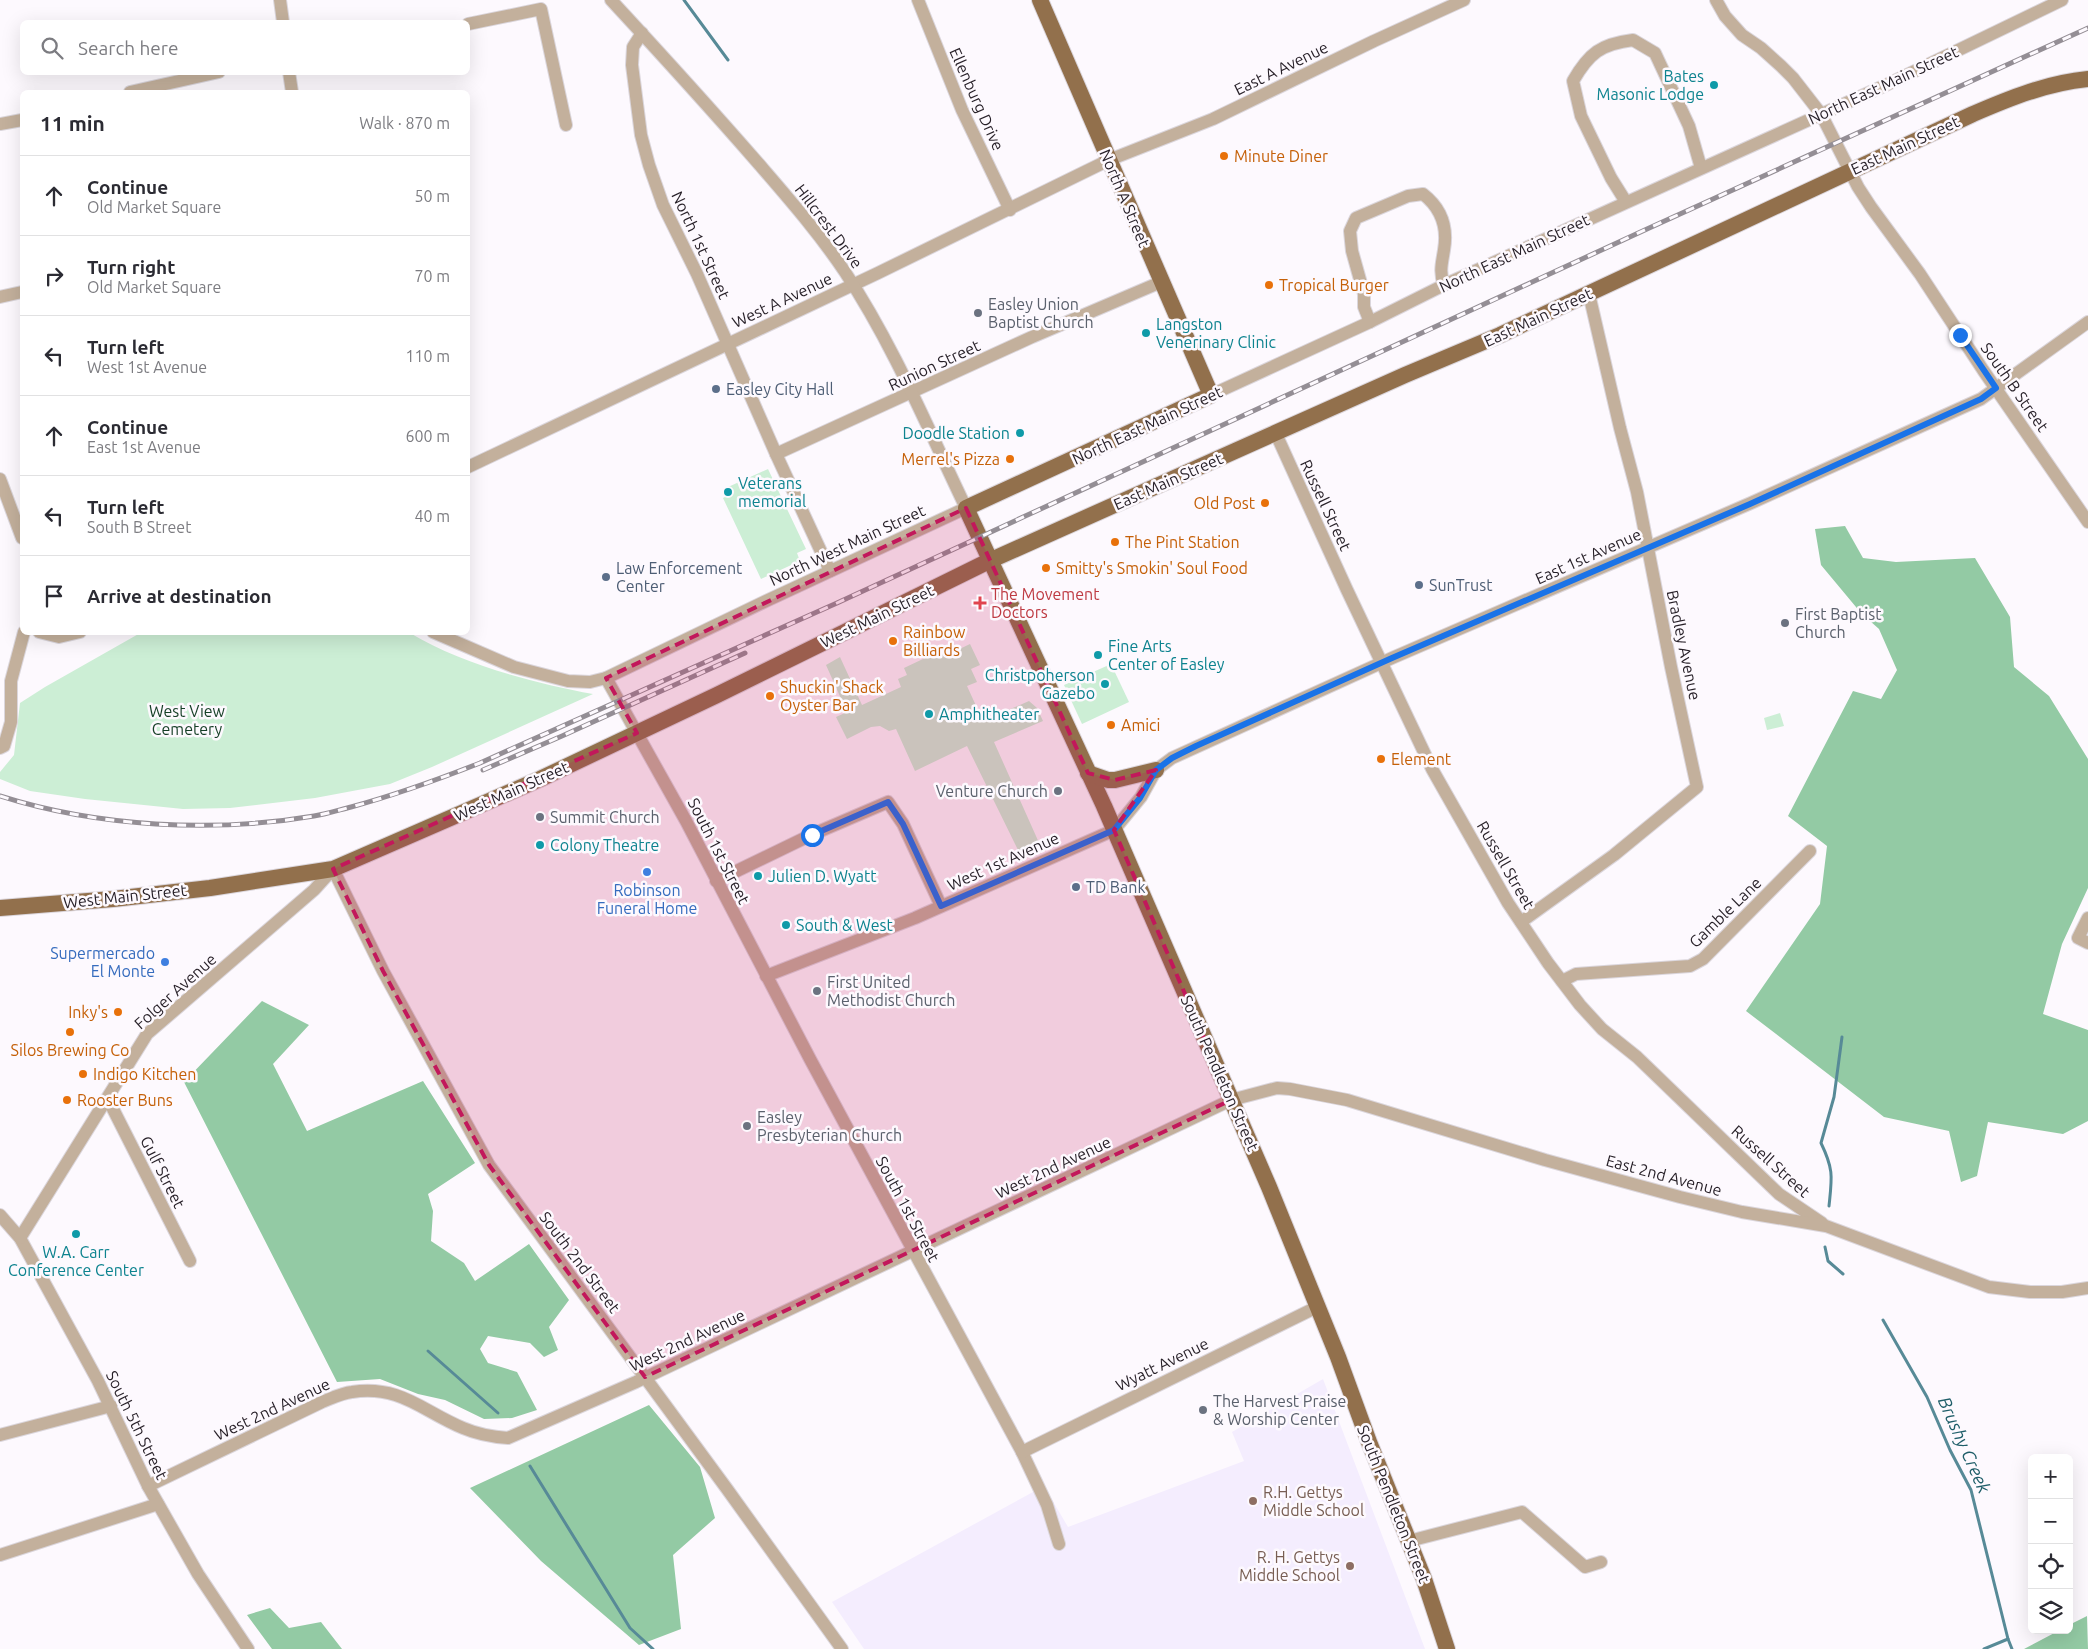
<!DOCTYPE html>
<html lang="en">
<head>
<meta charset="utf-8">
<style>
  :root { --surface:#fff; --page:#f2f2f3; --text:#2b2b33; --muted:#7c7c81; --line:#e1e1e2 }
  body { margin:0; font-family:Ubuntu,sans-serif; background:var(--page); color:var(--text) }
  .controls { position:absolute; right:15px; bottom:15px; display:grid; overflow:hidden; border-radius:8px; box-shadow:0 5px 20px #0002 }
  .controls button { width:45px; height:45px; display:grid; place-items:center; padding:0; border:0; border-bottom:1px solid var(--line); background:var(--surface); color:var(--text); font:25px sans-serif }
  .stop { position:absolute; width:15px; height:15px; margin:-11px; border:4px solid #1a73e8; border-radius:50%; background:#fff }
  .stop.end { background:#1a73e8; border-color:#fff; box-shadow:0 1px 5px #0008 }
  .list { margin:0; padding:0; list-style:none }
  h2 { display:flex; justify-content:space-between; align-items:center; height:65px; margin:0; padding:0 20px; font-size:21px }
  h2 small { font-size:16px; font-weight:400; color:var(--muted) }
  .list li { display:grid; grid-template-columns:32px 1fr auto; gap:15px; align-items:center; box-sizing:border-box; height:80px; padding:0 20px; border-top:1px solid var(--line) }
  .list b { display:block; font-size:19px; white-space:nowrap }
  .list p { margin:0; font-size:16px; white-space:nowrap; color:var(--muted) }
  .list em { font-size:16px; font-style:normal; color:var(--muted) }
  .icon { flex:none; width:28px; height:28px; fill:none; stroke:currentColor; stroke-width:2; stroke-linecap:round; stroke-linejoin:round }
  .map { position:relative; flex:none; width:2088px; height:1649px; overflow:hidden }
  .search { position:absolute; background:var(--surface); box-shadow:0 5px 20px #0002; left:20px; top:20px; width:450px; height:55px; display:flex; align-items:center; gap:12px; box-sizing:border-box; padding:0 18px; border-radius:8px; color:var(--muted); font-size:19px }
  .panel { position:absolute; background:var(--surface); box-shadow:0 5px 20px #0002; left:20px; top:90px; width:450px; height:545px; border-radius:8px }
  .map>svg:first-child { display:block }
</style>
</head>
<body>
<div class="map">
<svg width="2088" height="1649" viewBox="0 0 2088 1649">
  <rect width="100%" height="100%" fill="#fdf9fe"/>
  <path fill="#f4edfe" d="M 1323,1379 L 1425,1649 L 864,1649 L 832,1602 L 1044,1486 L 1068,1527 L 1244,1461 L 1232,1432 Z"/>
  <g fill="#cceed5">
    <path d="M 768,469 L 806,549 L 797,553 L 800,561 L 761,579 L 723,498 L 731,494 L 728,487 Z"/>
    <path d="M 142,632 L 410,633 C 461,664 534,683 593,694 L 432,767 L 390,784 L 315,798 L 230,808 L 183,809 L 85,799 L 30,791 L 0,779 L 0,772 L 14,755 L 20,703 L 45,687 Z"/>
    <path d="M 970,644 L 980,665 L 971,669 L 977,682 L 967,686 L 983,721 L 1029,701 L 1037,708 L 1043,721 L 994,742 L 1040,845 L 1020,854 L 967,746 L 915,771 L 896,729 L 889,731 L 880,726 L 871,727 L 847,739 L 836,717 L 847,712 L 826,665 L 840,657 L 862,705 L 901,687 L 898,679 L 907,675 L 904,668 L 944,649 L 947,655 Z"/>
    <path d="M 1111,664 L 1129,702 L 1082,724 L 1064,685 Z"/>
    <path d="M 1780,713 L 1784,726 L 1767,730 L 1764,718 Z"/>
  </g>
  <g fill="#93caa4">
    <path d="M 1845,526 L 1863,558 L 1896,562 L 1975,558 L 2010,617 L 2014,667 L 2049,696 L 2088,759 L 2088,888 L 2062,944 L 2043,1014 L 2088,1030 L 2088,1121 L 2063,1134 L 1988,1122 L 1977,1176 L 1961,1182 L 1949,1131 L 1884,1117 L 1746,1011 L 1820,904 L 1827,846 L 1788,816 L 1853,691 L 1881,699 L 1897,670 L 1879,629 L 1861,613 L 1821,565 L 1815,529 Z"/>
    <path d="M 262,1001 L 309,1025 L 273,1064 L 307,1131 L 423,1081 L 475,1163 L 428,1194 L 433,1211 L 431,1241 L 464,1263 L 475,1281 L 529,1244 L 569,1300 L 549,1327 L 558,1350 L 544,1357 L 530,1343 L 488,1336 L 480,1349 L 488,1363 L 517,1372 L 537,1410 L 512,1418 L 484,1419 L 445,1400 L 418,1394 L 380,1379 L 337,1382 L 184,1082 Z"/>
    <path d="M 649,1405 L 700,1467 L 715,1518 L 673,1555 L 681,1629 L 639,1645 L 541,1561 L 470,1488 Z"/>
    <path d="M 270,1608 L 289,1628 L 321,1622 L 342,1649 L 272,1649 L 247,1615 Z"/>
    <path d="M 2087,1616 L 2088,1649 L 2024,1649 L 2060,1630 L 2069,1630 L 2069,1625 Z"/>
  </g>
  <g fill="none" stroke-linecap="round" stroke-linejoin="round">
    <g stroke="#578a97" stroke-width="3">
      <path d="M 684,0 L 728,60"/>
      <path d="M 1829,1206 C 1832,1177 1834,1170 1821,1143 L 1834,1097 L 1842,1037"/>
      <path d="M 1825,1247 L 1828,1261 L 1843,1274"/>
      <path d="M 1883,1320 L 1927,1397 L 1950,1450 L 1971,1490 L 2008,1639 L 2012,1649"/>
      <path d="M 428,1351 L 498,1413"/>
      <path d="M 530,1466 L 630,1628 L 653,1649"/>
      <path d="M 1984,1649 L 2008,1639"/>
    </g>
    <defs>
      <g id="minor">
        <path d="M 280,0 L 283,22"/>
        <path d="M 918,0 L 962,110 L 1010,210"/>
        <path d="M 1716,0 L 1725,16 L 1742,35 L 1761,48 L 1781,66 L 1793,78 L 1821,114 L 1858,187 L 1871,207 L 1920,274 L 1983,370 L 2088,522"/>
        <path d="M 468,24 L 541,9 L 566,125"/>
        <path d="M 642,33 L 633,47 L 632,65 L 641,135 L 649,165 L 663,205 L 697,274 L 776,454 L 830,571"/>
        <path d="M 289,72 L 292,92"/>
        <path d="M 130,92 L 219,72"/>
        <path d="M 0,124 L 22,120"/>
        <path d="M 1626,202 L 1611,178 L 1581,116 L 1573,81 C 1589,53 1601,44 1633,40 L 1655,53 L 1689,126 L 1701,168"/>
        <path d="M 0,297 L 22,292"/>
        <path d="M 1370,322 L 1364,307 L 1364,294 L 1352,251 L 1350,231 L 1356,218 L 1408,196 L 1423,194 C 1441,208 1448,227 1444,250 C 1442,263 1439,272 1444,285"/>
        <path d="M 1211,395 L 1370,322 L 1444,285 L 1886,85 L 2062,0"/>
        <path d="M 1276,434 L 1347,590 L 1432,769 L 1508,903 L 1548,963 L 1580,1005 L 1602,1029 L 1637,1057 L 1779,1194 L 1822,1223"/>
        <path d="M 776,454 L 1032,337 L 1161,282"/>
        <path d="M 468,467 L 878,273 L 1109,160 L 1213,119 L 1374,41 L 1464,0"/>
        <path d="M 0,479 L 22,538"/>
        <path d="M 39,632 L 59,637 L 80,632"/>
        <path d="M 433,632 L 514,667 L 568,681 L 590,682 L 606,678 L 766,601 L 966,508 C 928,429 894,346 845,272 C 819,233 789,199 758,163 C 710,108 661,54 611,0"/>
        <path d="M 606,678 L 686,821 L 810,1059 L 1022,1452 L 1047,1505 L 1059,1544"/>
        <path d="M 0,748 L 4,746 L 11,722 L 11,681 L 24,632"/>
        <path d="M 716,881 L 811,835 L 888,802 L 903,824 L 941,906"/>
        <path d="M 2088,918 L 2078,938 L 2088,943"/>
        <path d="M 1521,922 L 1614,855 L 1697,787 L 1671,667 L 1637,492 L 1620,428 L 1589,294"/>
        <path d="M 766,976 L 915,918 L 1114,830 L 1141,797 L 1156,770 L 1172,758 L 1392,658 L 1751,503 L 1981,399 L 2088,322"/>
        <path d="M 1562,981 L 1576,974 L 1690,966 L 1703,959 L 1810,851"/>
        <path d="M 105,1100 L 112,1107 L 190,1261"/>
        <path d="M 0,1215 L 20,1238 L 98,1381 L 148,1486 L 198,1574 L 248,1649"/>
        <path d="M 20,1238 L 147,1034 L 314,890 L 333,869 L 383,971 L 489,1165 L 727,1489 L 842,1649"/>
        <path d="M 0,1435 L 111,1406"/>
        <path d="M 1022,1452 L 1317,1307"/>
        <path d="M 148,1486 L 322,1402 C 332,1398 342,1393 352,1392 C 401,1385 422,1411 463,1428 C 477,1434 493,1437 508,1438 L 636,1382 L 1231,1100 L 1277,1088 L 1290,1089 L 1347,1100 L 1545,1160 L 1680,1197 L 1742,1212 L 1826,1226 L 1989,1287 L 2030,1292 L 2062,1292 L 2088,1288"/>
        <path d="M 1409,1541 L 1522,1512 L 1585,1567 L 1601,1562"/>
        <path d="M 0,1555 L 158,1504"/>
      </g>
      <g id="major">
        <path d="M 1040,0 L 1211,395 L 966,508 L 1104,806 L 1269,1187 L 1338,1357 L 1369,1442 L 1424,1579 L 1447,1649"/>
        <path d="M 1088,773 L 1108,780 L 1115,780 L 1156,770"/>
        <path d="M 0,908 L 113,899 L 210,888 L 333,869 L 540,779 L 717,695 L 989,561 L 1405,375 L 1500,335 L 1973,114 C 2010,98 2047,83 2088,79"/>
      </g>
    </defs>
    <use href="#minor" stroke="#dbd6dc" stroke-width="14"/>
    <use href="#major" stroke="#dbd6dc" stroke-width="18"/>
    <use href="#minor" stroke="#c3b09c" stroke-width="12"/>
    <use href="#major" stroke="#92704c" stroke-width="16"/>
    <defs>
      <g id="rail">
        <path d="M 483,770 L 562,736 L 745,653"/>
        <path d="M 0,796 C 97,827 214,833 314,816 C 327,814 339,810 351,807 C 395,795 437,780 480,763 L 837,603 L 1647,229 L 2088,28"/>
      </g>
    </defs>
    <use href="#rail" stroke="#948e95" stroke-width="5"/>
    <use href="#rail" stroke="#fdf9fe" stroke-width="3" stroke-dasharray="9" stroke-linecap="butt"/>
  </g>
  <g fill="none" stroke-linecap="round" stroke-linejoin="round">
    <path stroke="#1a73e8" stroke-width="6" d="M 812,835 L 888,802 L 903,824 L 941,906 L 1114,830 L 1140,798 L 1156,770 L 1172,758 L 1196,746 L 1392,658 L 1750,504 L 1981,399 L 1996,388 L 1960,335"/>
  </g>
  <path fill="#c2185b" fill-opacity="0.2" stroke="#c2185b" stroke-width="4" stroke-dasharray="10 6" stroke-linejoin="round" d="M 966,508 L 1088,773 L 1115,780 L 1156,770 L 1114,830 L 1231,1100 L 645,1377 L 489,1165 L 383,971 L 333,869 L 637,733 L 606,678 Z"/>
  <g fill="#0f9aa8" stroke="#fdf9fe" stroke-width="2">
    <circle cx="1714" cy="85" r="5"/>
    <circle cx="1146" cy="333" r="5"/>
    <circle cx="1020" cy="433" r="5"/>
    <circle cx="728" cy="492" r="5"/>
    <circle cx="1098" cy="655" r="5"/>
    <circle cx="1105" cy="684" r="5"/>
    <circle cx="929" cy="714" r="5"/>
    <circle cx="540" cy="845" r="5"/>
    <circle cx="758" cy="876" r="5"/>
    <circle cx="786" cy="925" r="5"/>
    <circle cx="76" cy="1234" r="5"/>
  </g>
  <g fill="#e8710a" stroke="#fdf9fe" stroke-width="2">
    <circle cx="1224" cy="156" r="5"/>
    <circle cx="1269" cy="285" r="5"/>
    <circle cx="1010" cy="459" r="5"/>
    <circle cx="1265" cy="503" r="5"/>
    <circle cx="1115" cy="542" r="5"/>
    <circle cx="1046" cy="568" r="5"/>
    <circle cx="893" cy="641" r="5"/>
    <circle cx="770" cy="696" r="5"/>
    <circle cx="1111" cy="725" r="5"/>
    <circle cx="1381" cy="759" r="5"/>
    <circle cx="118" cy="1012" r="5"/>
    <circle cx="70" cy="1032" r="5"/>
    <circle cx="83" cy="1074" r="5"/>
    <circle cx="67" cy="1100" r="5"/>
  </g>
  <g fill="#6b7280" stroke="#fdf9fe" stroke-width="2">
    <circle cx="978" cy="313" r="5"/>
    <circle cx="1785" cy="623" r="5"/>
    <circle cx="1058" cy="791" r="5"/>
    <circle cx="540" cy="817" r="5"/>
    <circle cx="817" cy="991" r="5"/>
    <circle cx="747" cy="1126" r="5"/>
    <circle cx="1203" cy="1410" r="5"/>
  </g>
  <g fill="#5c6f8a" stroke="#fdf9fe" stroke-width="2">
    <circle cx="716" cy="389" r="5"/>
    <circle cx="606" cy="577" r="5"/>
    <circle cx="1419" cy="585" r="5"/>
    <circle cx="1076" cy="887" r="5"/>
  </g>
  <path fill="#e0444e" stroke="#fdf9fe" stroke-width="2" d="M977.5 595.5h5v5h5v5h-5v5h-5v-5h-5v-5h5z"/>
  <g fill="#3f7fe0" stroke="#fdf9fe" stroke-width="2">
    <circle cx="647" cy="872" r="5"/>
    <circle cx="165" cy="962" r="5"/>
  </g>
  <g fill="#8d6e63" stroke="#fdf9fe" stroke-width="2">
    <circle cx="1253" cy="1501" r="5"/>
    <circle cx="1350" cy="1566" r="5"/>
  </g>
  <g text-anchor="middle" stroke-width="5" stroke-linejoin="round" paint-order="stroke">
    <g font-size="16" fill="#261f27" stroke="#fdf9fe">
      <text transform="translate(1281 68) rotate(-26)" y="6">East A Avenue</text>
      <text transform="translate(1883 85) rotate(-25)" y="6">North East Main Street</text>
      <text transform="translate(977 99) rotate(66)" y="6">Ellenburg Drive</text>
      <text transform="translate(1905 145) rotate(-25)" y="6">East Main Street</text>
      <text transform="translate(1125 198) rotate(67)" y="6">North A Street</text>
      <text transform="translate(829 226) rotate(53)" y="6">Hillcrest Drive</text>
      <text transform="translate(701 245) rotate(65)" y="6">North 1st Street</text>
      <text transform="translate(1514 253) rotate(-25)" y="6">North East Main Street</text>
      <text transform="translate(782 300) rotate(-25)" y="6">West A Avenue</text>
      <text transform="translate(1538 317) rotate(-25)" y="6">East Main Street</text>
      <text transform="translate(934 365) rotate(-25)" y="6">Runion Street</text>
      <text transform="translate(2015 387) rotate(55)" y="6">South B Street</text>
      <text transform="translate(1147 425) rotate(-25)" y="6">North East Main Street</text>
      <text transform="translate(1168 481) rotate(-24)" y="6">East Main Street</text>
      <text transform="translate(1326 505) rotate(65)" y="6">Russell Street</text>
      <text transform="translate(847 545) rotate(-25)" y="6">North West Main Street</text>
      <text transform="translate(1588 556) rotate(-24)" y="6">East 1st Avenue</text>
      <text transform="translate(877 616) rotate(-26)" y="6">West Main Street</text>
      <text transform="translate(1684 645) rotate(78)" y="6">Bradley Avenue</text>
      <text transform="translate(511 791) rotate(-24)" y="6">West Main Street</text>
      <text transform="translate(719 851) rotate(63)" y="6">South 1st Street</text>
      <text transform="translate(1003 861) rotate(-24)" y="6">West 1st Avenue</text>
      <text transform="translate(1506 865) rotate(60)" y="6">Russell Street</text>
      <text transform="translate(125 896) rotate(-6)" y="6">West Main Street</text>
      <text transform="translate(1725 912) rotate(-44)" y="6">Gamble Lane</text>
      <text transform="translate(175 991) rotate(-42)" y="6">Folger Avenue</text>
      <text transform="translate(1220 1073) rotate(66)" y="6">South Pendleton Street</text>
      <text transform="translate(1771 1161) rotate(42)" y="6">Russell Street</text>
      <text transform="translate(1053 1167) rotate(-25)" y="6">West 2nd Avenue</text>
      <text transform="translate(163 1172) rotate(63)" y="6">Gulf Street</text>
      <text transform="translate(1664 1175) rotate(15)" y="6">East 2nd Avenue</text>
      <text transform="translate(908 1209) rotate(62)" y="6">South 1st Street</text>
      <text transform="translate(580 1262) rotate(53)" y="6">South 2nd Street</text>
      <text transform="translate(687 1340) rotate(-25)" y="6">West 2nd Avenue</text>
      <text transform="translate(1162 1364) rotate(-26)" y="6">Wyatt Avenue</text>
      <text transform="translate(272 1409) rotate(-25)" y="6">West 2nd Avenue</text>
      <text transform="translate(137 1425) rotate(64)" y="6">South 5th Street</text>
      <text transform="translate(1394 1504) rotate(68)" y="6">South Pendleton Street</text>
    </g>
    <g font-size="16" fill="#0d838f" stroke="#fdf9fe" text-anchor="start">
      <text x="1704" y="82" text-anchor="end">Bates<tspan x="1704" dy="18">Masonic Lodge</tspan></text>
      <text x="1156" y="330">Langston<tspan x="1156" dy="18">Venerinary Clinic</tspan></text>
      <text x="1010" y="439" text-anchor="end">Doodle Station</text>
      <text x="738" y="489">Veterans<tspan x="738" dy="18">memorial</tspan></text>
      <text x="1108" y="652">Fine Arts<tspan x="1108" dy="18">Center of Easley</tspan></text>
      <text x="1095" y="681" text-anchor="end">Christpoherson<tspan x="1095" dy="18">Gazebo</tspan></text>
      <text x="939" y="720">Amphitheater</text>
      <text x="550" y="851">Colony Theatre</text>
      <text x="768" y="882">Julien D. Wyatt</text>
      <text x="796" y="931">South &amp; West</text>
      <text x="76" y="1258" text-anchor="middle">W.A. Carr<tspan x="76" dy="18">Conference Center</tspan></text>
    </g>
    <g font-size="16" fill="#c56008" stroke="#fdf9fe" text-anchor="start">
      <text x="1234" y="162">Minute Diner</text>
      <text x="1279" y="291">Tropical Burger</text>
      <text x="1000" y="465" text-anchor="end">Merrel's Pizza</text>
      <text x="1255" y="509" text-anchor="end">Old Post</text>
      <text x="1125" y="548">The Pint Station</text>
      <text x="1056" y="574">Smitty's Smokin' Soul Food</text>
      <text x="903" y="638">Rainbow<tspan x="903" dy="18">Billiards</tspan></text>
      <text x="780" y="693">Shuckin' Shack<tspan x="780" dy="18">Oyster Bar</tspan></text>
      <text x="1121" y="731">Amici</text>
      <text x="1391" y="765">Element</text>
      <text x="108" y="1018" text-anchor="end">Inky's</text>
      <text x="70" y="1056" text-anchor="middle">Silos Brewing Co</text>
      <text x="93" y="1080">Indigo Kitchen</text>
      <text x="77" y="1106">Rooster Buns</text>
    </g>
    <g font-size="16" fill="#5b616d" stroke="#fdf9fe" text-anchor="start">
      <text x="988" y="310">Easley Union<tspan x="988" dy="18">Baptist Church</tspan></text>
      <text x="1795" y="620">First Baptist<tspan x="1795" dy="18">Church</tspan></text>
      <text x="1048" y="797" text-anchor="end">Venture Church</text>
      <text x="550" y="823">Summit Church</text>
      <text x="827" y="988">First United<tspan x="827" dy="18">Methodist Church</tspan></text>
      <text x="757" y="1123">Easley<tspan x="757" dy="18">Presbyterian Church</tspan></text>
      <text x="1213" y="1407">The Harvest Praise<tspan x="1213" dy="18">&amp; Worship Center</tspan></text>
    </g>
    <g font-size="16" fill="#4e5e75" stroke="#fdf9fe" text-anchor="start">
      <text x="726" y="395">Easley City Hall</text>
      <text x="616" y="574">Law Enforcement<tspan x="616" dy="18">Center</tspan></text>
      <text x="1429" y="591">SunTrust</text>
      <text x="1086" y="893">TD Bank</text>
    </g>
    <g font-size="16" fill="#be3a42" stroke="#fdf9fe" text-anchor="start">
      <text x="991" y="600">The Movement<tspan x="991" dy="18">Doctors</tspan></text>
    </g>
    <g font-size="16" fill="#153f26" stroke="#fdf9fe">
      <text x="187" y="717">West View<tspan x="187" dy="18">Cemetery</tspan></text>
    </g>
    <g font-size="16" fill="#366cbe" stroke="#fdf9fe">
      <text x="647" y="896">Robinson<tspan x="647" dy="18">Funeral Home</tspan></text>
      <text x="155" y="959" text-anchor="end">Supermercado<tspan x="155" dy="18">El Monte</tspan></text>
    </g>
    <g font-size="16" fill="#785e54" stroke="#fdf9fe" text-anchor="start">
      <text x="1263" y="1498">R.H. Gettys<tspan x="1263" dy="18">Middle School</tspan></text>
      <text x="1340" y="1563" text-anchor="end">R. H. Gettys<tspan x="1340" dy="18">Middle School</tspan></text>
    </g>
    <g font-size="18" font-style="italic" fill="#1f5e69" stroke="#fdf9fe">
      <text transform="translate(1964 1445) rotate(66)" y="6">Brushy Creek</text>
    </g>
  </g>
</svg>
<div class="controls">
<button>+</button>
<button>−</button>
<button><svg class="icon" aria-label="locate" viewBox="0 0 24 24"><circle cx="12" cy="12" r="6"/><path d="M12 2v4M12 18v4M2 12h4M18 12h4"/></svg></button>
<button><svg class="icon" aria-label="layers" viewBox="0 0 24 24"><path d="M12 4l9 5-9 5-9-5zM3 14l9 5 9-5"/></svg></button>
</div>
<div class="stop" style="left:812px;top:835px"></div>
<div class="stop end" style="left:1960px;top:335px"></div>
<div class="search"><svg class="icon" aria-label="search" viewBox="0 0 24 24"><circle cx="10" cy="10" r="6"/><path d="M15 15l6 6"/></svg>Search here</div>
<section class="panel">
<h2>11 min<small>Walk · 870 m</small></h2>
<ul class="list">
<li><svg class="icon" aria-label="ahead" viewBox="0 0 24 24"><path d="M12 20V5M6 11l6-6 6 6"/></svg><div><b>Continue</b><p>Old Market Square</p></div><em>50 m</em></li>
<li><svg class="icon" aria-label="right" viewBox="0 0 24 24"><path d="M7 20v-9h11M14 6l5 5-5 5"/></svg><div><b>Turn right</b><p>Old Market Square</p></div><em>70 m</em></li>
<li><svg class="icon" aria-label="left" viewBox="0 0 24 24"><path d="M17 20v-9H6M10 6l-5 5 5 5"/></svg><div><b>Turn left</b><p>West 1st Avenue</p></div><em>110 m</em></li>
<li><svg class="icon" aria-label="ahead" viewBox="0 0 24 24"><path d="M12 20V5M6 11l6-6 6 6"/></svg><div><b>Continue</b><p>East 1st Avenue</p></div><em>600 m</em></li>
<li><svg class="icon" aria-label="left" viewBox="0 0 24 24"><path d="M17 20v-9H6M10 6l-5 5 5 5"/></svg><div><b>Turn left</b><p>South B Street</p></div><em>40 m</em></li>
<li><svg class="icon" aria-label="arrive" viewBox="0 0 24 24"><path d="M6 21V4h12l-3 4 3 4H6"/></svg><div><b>Arrive at destination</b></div></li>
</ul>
</section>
</div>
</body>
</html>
